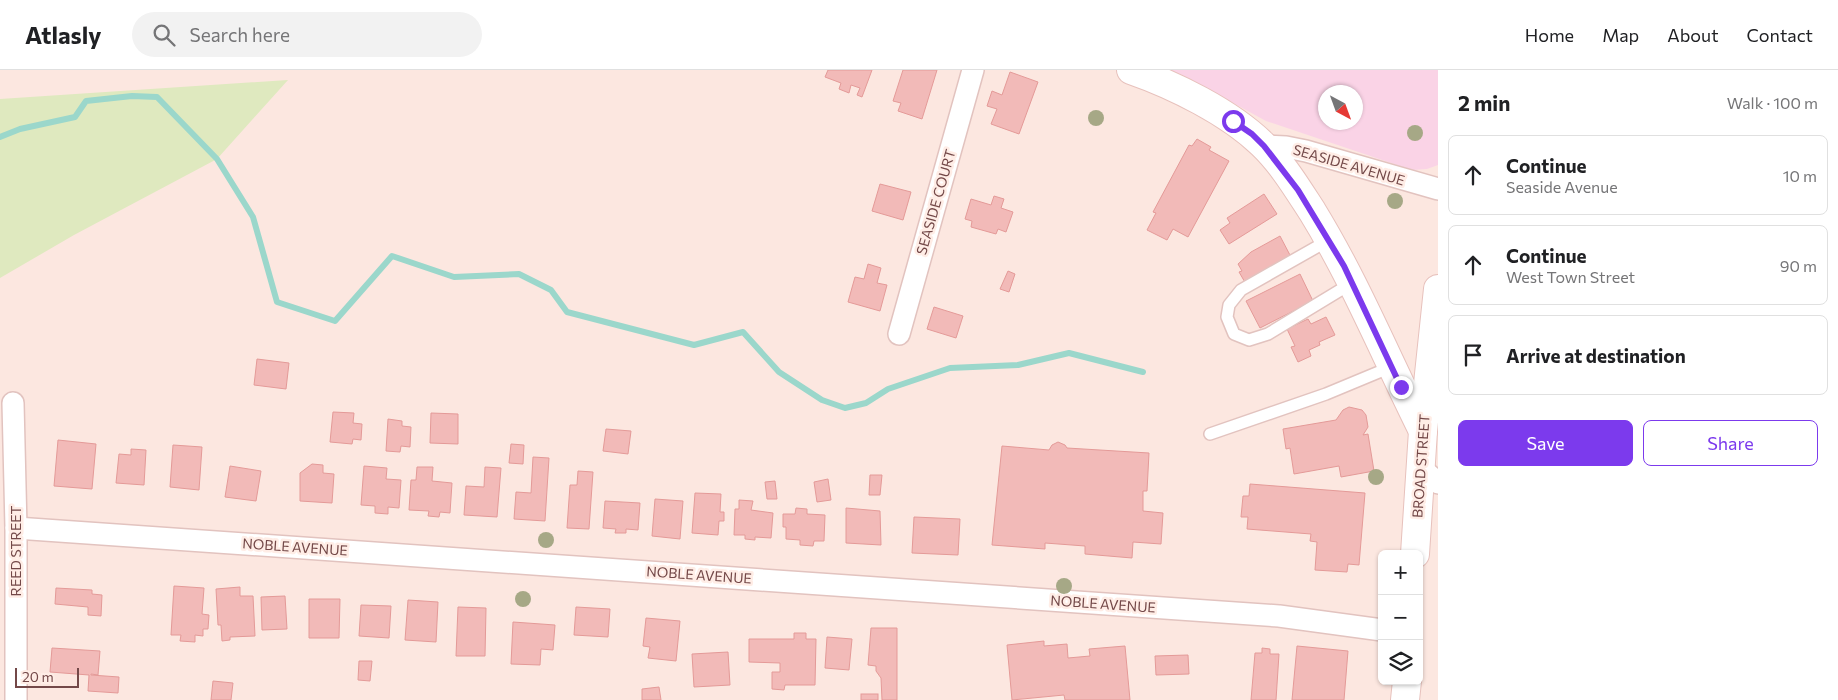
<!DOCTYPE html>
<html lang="en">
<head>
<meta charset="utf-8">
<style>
  :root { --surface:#fff; --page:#f2f2f2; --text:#202124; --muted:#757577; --line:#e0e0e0; --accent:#7c3aed }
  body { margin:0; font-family:Commissioner,sans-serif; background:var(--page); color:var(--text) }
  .controls { position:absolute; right:15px; bottom:15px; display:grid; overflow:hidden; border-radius:8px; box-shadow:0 1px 4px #0004 }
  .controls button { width:45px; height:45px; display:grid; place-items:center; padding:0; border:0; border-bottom:1px solid var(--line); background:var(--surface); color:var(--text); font:25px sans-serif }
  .compass { position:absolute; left:1318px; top:15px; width:45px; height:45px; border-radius:50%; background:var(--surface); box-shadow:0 1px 4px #0004; rotate:139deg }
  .scale { position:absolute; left:15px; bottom:12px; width:64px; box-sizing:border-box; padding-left:5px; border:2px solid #734848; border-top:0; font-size:14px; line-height:18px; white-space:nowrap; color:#734848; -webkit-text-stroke:4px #ffede6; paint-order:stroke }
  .stop { position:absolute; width:15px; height:15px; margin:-11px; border:4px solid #7c3aed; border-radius:50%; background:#fff }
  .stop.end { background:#7c3aed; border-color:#fff; box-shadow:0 1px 5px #0008 }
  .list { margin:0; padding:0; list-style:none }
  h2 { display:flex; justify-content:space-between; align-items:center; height:65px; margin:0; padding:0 20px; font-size:21px }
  h2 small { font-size:16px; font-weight:400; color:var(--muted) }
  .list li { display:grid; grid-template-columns:32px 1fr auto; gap:15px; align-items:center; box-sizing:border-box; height:80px; margin:0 10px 10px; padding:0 10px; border:1px solid var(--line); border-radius:8px }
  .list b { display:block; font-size:19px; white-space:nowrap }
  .list p { margin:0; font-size:16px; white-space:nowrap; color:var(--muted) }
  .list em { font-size:16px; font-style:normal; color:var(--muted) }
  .actions { display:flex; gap:10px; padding:15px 20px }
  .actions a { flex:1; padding:11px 0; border:1px solid var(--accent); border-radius:8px; text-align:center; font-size:18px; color:var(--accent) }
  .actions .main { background:var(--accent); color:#fff }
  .icon { flex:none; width:28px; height:28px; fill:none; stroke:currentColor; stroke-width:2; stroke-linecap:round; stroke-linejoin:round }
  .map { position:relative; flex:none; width:1438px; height:630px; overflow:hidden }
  header { display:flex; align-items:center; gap:30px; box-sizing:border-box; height:70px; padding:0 25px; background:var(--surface); border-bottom:1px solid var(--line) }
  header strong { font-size:24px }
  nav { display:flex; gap:28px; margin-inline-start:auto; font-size:18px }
  .search { width:350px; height:45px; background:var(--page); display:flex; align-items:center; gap:12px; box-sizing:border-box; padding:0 18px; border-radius:28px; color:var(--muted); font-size:19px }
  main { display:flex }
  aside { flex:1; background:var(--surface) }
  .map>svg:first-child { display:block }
</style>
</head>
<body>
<header>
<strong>Atlasly</strong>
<div class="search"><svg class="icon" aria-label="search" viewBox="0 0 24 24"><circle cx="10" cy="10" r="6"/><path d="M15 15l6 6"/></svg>Search here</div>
<nav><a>Home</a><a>Map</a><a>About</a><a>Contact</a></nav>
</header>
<main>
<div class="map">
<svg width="1438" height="630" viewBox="0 0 1438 630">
  <rect width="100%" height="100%" fill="#fce7e0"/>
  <path fill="#fad3e6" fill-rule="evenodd" d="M 1169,0 L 1438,0 L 1438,95 L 1427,99 L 1412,100 L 1266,51 L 1180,4 ZM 1326,22 L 1356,22 L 1356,52 L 1326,52 Z"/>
  <path fill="#dfe9bf" d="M 288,10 L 217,89 L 74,165 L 0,208 L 0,29 Z"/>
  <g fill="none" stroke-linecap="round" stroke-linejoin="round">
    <path stroke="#9bd7cb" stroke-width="6" d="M 0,67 L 20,59 L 75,47 L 86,31 L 132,26 L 157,27 L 217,89 L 253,147 L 277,232 L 335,251 L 392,186 L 454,207 L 519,204 L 551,220 L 567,242 L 694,275 L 743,262 L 779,302 L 822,330 L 845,338 L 866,333 L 888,319 L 950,298 L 1018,295 L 1069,283 L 1143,302"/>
  </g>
  <g fill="#f2bab8" stroke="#e49a98">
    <path d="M 828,0 L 872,0 L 862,27 L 857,25 L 860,18 L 851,15 L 849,23 L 839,19 L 841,13 L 825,7 Z"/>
    <path d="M 903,0 L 937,0 L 922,49 L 898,41 L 901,33 L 893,31 Z"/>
    <path d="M 1010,2 L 1038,12 L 1019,64 L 991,54 L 997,39 L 987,36 L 992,21 L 1002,25 Z"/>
    <path d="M 1197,69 L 1211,77 L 1209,80 L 1229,91 L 1188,167 L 1173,159 L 1167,170 L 1147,160 L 1156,143 L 1153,142 L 1189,75 L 1192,76 Z"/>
    <path d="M 880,114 L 911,122 L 903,150 L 872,141 Z"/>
    <path d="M 1264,124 L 1277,144 L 1229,174 L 1220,160 L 1230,153 L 1227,148 Z"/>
    <path d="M 994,126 L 1004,129 L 1001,138 L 1013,142 L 1006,162 L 998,159 L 996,164 L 971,157 L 972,151 L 965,149 L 971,129 L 991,135 Z"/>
    <path d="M 1280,166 L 1291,187 L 1246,214 L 1239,202 L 1242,201 L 1238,194 L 1251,182 Z"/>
    <path d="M 868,194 L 881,198 L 877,213 L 887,215 L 880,241 L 848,232 L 855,207 L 864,209 Z"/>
    <path d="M 1008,201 L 1015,204 L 1009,222 L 1000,219 Z"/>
    <path d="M 1300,204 L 1313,231 L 1260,258 L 1246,231 Z"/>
    <path d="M 934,237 L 963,246 L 956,268 L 927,259 Z"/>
    <path d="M 1326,247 L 1335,265 L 1319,272 L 1320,275 L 1309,280 L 1311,286 L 1298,292 L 1291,277 L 1295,276 L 1287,259 L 1308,249 L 1311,254 Z"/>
    <path d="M 257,289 L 289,293 L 286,319 L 254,315 Z"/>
    <path d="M 1349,337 L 1362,340 L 1366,345 L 1368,357 L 1363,365 L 1368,364 L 1374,401 L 1341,407 L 1339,396 L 1294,404 L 1290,378 L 1286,379 L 1283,359 L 1336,350 L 1343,340 Z"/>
    <path d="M 333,342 L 354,343 L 353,353 L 362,354 L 361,370 L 353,369 L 352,374 L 330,372 Z"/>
    <path d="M 431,343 L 458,344 L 458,374 L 430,373 Z"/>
    <path d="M 388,349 L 402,351 L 402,356 L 411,357 L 410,377 L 401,376 L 400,382 L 386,381 Z"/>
    <path d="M 606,359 L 631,361 L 628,384 L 603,381 Z"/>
    <path d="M 58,370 L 96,374 L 92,419 L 54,416 Z"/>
    <path d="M 1058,372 L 1065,375 L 1067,378 L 1149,383 L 1147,421 L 1143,421 L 1143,441 L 1163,443 L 1161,474 L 1133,472 L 1132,488 L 1085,484 L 1085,476 L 1045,473 L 1045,479 L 992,475 L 1002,376 L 1049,380 L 1052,375 Z"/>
    <path d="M 511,374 L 524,375 L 523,394 L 509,393 Z"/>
    <path d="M 173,375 L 202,377 L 199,420 L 170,417 Z"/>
    <path d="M 131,379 L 146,380 L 144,415 L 116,413 L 119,384 L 131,385 Z"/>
    <path d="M 533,387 L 549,388 L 545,451 L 514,449 L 516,422 L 531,423 Z"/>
    <path d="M 312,394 L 323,395 L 323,403 L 334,404 L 332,433 L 300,431 L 300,403 Z"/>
    <path d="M 230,396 L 261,401 L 256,431 L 225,427 Z"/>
    <path d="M 364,396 L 387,398 L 386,409 L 401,410 L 399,438 L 388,437 L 388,444 L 375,443 L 375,436 L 361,435 Z"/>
    <path d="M 417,397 L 433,397 L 432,411 L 452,413 L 450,443 L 440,442 L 439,447 L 428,446 L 429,441 L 409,440 L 411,410 L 416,410 Z"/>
    <path d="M 485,397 L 501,398 L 497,447 L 464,445 L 466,416 L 484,417 Z"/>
    <path d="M 578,401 L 593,402 L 589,459 L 567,458 L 570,415 L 577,415 Z"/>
    <path d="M 870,405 L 882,405 L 880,425 L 869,425 Z"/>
    <path d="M 828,409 L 831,430 L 817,432 L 814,412 Z"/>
    <path d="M 775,411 L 777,429 L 767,429 L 765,412 Z"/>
    <path d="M 1250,414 L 1365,423 L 1359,495 L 1348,494 L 1347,502 L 1315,500 L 1317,472 L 1310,471 L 1311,464 L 1247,459 L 1248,447 L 1241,447 L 1243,426 L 1249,426 Z"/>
    <path d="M 695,423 L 721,424 L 720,442 L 724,442 L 724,451 L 719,451 L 718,465 L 692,463 Z"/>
    <path d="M 655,429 L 683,431 L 680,469 L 652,466 Z"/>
    <path d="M 739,430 L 753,431 L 751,440 L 773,443 L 771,468 L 755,467 L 755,470 L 745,469 L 745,465 L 734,465 L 735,439 L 739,439 Z"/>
    <path d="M 605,431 L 640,433 L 638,460 L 626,459 L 626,463 L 615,463 L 616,459 L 603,458 Z"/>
    <path d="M 796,438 L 807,439 L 807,444 L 825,445 L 824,471 L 814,471 L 813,476 L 800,475 L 800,470 L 786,469 L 786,457 L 783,457 L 783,444 L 795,444 Z"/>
    <path d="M 846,438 L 880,441 L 881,475 L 846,473 Z"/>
    <path d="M 914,447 L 960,449 L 958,485 L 912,483 Z"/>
    <path d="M 174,516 L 204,518 L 202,544 L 209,545 L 208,559 L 203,559 L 203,566 L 195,565 L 195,572 L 180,571 L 181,565 L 171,565 Z"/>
    <path d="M 240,517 L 240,526 L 253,526 L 255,566 L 230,567 L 230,570 L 222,571 L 221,555 L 218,555 L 216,519 Z"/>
    <path d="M 56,518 L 92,520 L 92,524 L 102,525 L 101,546 L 88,545 L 88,537 L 55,534 Z"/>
    <path d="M 285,526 L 287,559 L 262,560 L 261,527 Z"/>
    <path d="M 309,529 L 340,529 L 339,568 L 309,568 Z"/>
    <path d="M 408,530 L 438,532 L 436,572 L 405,570 Z"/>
    <path d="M 361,535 L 391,536 L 389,568 L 359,566 Z"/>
    <path d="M 458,537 L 486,538 L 485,586 L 456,586 Z"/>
    <path d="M 576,537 L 610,539 L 608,567 L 574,565 Z"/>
    <path d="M 646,548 L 680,551 L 676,591 L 648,588 L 650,577 L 643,576 Z"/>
    <path d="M 513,552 L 555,555 L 553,580 L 541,579 L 540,595 L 511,594 Z"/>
    <path d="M 871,558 L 897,558 L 897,630 L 882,630 L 881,608 L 876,601 L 876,596 L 868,595 Z"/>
    <path d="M 794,563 L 806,563 L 806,569 L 816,569 L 815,615 L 785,615 L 784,620 L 772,619 L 772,602 L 780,602 L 780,593 L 749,592 L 749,569 L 794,569 Z"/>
    <path d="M 827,567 L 852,569 L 849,600 L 825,598 Z"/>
    <path d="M 1044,571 L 1044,576 L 1067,574 L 1068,588 L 1090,586 L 1089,579 L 1125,576 L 1130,630 L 1065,630 L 1064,625 L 1012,630 L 1007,575 Z"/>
    <path d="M 1297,576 L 1348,581 L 1344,630 L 1292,630 Z"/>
    <path d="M 52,578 L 100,581 L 98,605 L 91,604 L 91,605 L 119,607 L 118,623 L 88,621 L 89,605 L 50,602 Z"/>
    <path d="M 1262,578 L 1270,579 L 1270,584 L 1279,584 L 1276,630 L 1251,630 L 1255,583 L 1262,583 Z"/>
    <path d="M 728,582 L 730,615 L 694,617 L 692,584 Z"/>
    <path d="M 1188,585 L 1189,604 L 1156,605 L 1155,586 Z"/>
    <path d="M 359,591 L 372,591 L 370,611 L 358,610 Z"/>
    <path d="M 213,611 L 233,613 L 231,630 L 211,630 Z"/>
    <path d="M 659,617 L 661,630 L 642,630 L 642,619 Z"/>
    <rect x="861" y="624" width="17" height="6"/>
  </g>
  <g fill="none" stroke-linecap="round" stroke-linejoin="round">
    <defs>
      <g id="lane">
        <path d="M 1329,170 L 1241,220 L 1229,235 L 1227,247 L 1234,264 L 1249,270 L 1268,264 L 1352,213"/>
        <path d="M 1210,364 L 1326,324 L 1391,297"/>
      </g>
      <g id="street">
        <path d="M 1264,76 L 1286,77 L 1306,81 L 1438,119"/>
        <path d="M 899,264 L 973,0"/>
        <path d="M 13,333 L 16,458 L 16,630"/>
        <path d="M 1421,398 L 1438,413"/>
        <path d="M 16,458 L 1279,546 L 1382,560"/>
      </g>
      <g id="secondary">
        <path d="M 1131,0 C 1174,15 1229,42 1262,74 C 1282,93 1297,118 1312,141 C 1355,211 1386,287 1423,361"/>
        <path d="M 1415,484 L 1423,361 L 1438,219"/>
        <path d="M 1405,630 L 1407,611"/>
      </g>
    </defs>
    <use href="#lane" stroke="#e2c3bf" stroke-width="14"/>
    <use href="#street" stroke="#e2c3bf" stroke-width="24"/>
    <use href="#secondary" stroke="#e7c1bc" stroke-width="30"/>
    <use href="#lane" stroke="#fff" stroke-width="11"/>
    <use href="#street" stroke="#fff" stroke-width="21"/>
    <use href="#secondary" stroke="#fff" stroke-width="28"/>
  </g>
  <g fill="#a6a886">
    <circle cx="1096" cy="48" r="8"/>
    <circle cx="1415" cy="63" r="8"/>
    <circle cx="1395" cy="131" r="8"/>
    <circle cx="1376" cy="407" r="8"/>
    <circle cx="546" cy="470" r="8"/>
    <circle cx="1064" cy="516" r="8"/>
    <circle cx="523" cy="529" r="8"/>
  </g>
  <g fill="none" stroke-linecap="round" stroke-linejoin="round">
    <path stroke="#7c3aed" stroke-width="6" d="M 1233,51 L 1252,64 L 1264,76 L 1298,120 L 1344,196 L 1401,317"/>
  </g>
  <g text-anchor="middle" stroke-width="5" stroke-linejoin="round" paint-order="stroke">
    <g font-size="14" fill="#734848" stroke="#ffede6">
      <text transform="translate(1349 95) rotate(16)" y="5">SEASIDE AVENUE</text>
      <text transform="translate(936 132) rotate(-74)" y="5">SEASIDE COURT</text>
      <text transform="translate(1421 396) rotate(-86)" y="5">BROAD STREET</text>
      <text transform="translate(295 477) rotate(4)" y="5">NOBLE AVENUE</text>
      <text transform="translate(16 481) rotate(-90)" y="5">REED STREET</text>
      <text transform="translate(699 505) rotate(4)" y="5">NOBLE AVENUE</text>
      <text transform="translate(1103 534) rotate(4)" y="5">NOBLE AVENUE</text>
    </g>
  </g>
</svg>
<div class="controls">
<button>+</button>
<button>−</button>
<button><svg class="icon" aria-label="layers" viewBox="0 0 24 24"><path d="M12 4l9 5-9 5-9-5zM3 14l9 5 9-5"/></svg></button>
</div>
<svg class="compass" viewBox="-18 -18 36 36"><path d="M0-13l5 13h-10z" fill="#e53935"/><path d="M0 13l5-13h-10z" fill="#757577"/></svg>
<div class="scale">20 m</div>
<div class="stop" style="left:1233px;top:51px"></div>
<div class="stop end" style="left:1401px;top:317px"></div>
</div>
<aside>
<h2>2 min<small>Walk · 100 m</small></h2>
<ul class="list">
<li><svg class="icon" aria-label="ahead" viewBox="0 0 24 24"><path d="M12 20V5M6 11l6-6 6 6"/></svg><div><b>Continue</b><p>Seaside Avenue</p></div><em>10 m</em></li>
<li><svg class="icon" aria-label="ahead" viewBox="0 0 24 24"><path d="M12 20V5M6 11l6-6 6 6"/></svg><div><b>Continue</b><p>West Town Street</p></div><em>90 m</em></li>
<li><svg class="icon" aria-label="arrive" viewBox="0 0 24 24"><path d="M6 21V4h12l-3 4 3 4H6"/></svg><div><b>Arrive at destination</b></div></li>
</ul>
<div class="actions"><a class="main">Save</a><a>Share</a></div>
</aside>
</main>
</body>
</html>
